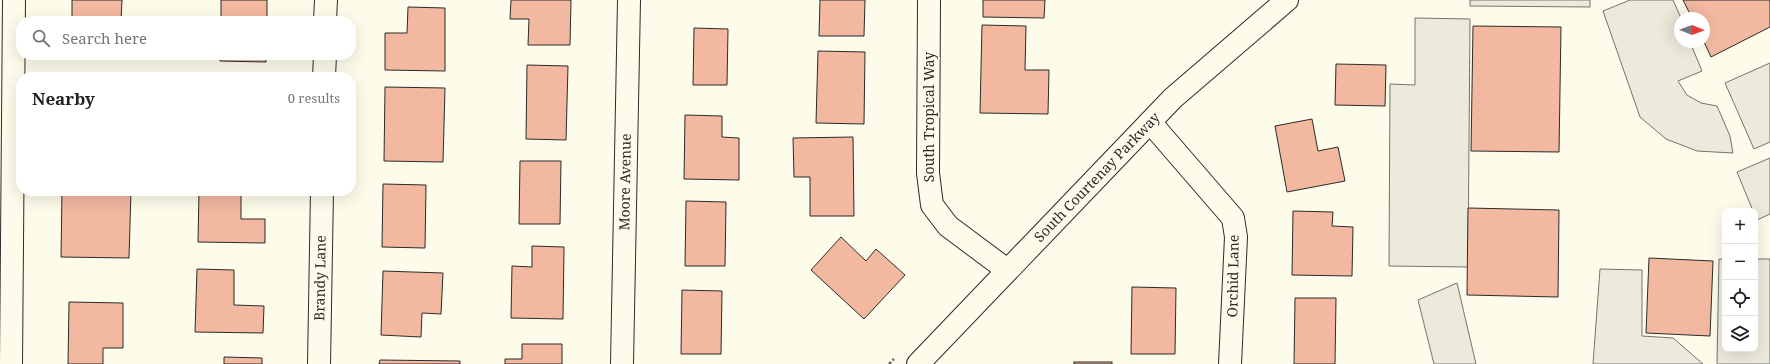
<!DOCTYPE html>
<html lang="en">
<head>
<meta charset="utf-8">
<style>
  :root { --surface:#fff; --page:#f2f2f2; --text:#202124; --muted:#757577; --line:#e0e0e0 }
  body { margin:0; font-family:"Noto Serif",serif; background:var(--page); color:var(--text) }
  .controls { position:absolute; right:12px; bottom:12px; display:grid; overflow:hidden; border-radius:8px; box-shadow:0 4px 16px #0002 }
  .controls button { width:36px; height:36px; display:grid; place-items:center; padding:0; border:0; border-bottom:1px solid var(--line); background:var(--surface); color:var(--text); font:20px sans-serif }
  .compass { position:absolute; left:1674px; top:12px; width:36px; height:36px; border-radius:50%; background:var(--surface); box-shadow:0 4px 16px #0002; rotate:91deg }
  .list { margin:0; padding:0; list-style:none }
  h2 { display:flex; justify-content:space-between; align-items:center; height:52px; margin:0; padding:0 16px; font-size:17px }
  h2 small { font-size:13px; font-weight:400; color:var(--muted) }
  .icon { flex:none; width:22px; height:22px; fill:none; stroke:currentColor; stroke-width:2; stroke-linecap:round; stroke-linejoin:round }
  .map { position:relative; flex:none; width:1770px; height:364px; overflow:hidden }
  .search { position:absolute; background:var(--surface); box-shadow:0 4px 16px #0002; left:16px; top:16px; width:340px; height:44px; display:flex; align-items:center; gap:10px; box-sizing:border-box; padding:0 14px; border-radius:16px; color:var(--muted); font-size:15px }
  .panel { position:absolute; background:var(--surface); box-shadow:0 4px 16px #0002; left:16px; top:72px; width:340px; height:124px; border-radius:16px }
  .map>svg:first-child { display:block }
</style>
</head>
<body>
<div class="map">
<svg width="1770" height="364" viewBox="0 0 1770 364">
  <rect width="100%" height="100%" fill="#fdfbea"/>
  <g fill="#eceadb" stroke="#74746e">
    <path d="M 1470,0 L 1590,0 L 1590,7 L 1470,6 Z"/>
    <path d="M 1630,0 L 1673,0 L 1681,18 L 1680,42 L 1690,42 L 1702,71 L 1678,81 L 1687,95 L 1701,103 L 1717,106 L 1730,136 L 1733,153 L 1697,151 L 1666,139 L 1640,117 L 1603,11 Z"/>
    <path d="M 1415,18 L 1470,19 L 1468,267 L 1389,266 L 1390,84 L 1415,85 Z"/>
    <path d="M 1770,63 L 1770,142 L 1754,149 L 1725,83 Z"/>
    <path d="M 1770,158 L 1770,214 L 1757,220 L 1755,211 L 1753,211 L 1737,172 Z"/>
    <path d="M 1719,259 L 1725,259 L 1725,349 L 1755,349 L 1755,259 L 1770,259 L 1770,364 L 1717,364 Z"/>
    <path d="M 1600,269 L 1642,270 L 1642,336 L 1673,338 L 1703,364 L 1593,364 Z"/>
    <path d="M 1457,283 L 1476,364 L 1434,364 L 1418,300 Z"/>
  </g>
  <g fill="#f2b8a0" stroke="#2b2b2b">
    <path d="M 72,0 L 122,0 L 121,21 L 72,21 Z"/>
    <rect x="221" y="0" width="46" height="21"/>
    <path d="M 511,0 L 571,0 L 570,45 L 528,45 L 529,19 L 510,19 Z"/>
    <path d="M 820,0 L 865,0 L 864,36 L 819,36 Z"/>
    <path d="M 983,0 L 1045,0 L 1044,18 L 983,17 Z"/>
    <path d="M 1683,0 L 1770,0 L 1770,27 L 1711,57 L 1704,42 L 1704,18 L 1692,18 Z"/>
    <path d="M 408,7 L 445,8 L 445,71 L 385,70 L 385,33 L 407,33 Z"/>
    <path d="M 982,25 L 1026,26 L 1025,70 L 1049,70 L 1048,114 L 980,113 Z"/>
    <path d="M 1473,26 L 1561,27 L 1559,152 L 1471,151 Z"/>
    <path d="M 694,28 L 728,29 L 727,85 L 693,85 Z"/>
    <path d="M 818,51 L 865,52 L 864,124 L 816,123 Z"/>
    <path d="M 220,55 L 266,55 L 266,62 L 220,61 Z"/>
    <path d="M 1336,64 L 1386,65 L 1385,106 L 1335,105 Z"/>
    <path d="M 527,65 L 568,66 L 566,140 L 526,139 Z"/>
    <path d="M 385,87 L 445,88 L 443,162 L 384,161 Z"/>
    <path d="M 685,115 L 722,116 L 722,137 L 739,138 L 739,180 L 684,179 Z"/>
    <path d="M 1312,119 L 1318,151 L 1338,147 L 1345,181 L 1287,192 L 1275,126 Z"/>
    <path d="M 853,137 L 854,216 L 810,216 L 810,177 L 794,177 L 793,138 Z"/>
    <path d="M 520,161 L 561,161 L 560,224 L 519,224 Z"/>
    <path d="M 383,184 L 426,185 L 425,248 L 382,247 Z"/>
    <path d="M 62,191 L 131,191 L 129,258 L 61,257 Z"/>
    <path d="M 199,191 L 241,191 L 241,219 L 265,219 L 265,243 L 198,242 Z"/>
    <path d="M 686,201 L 726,202 L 725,266 L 685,266 Z"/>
    <path d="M 1468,208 L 1559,210 L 1558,297 L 1467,295 Z"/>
    <path d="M 1293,211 L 1333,212 L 1332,226 L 1353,227 L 1352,276 L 1292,275 Z"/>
    <path d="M 841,237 L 866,261 L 876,249 L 905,275 L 864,319 L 811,270 Z"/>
    <path d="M 532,246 L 564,247 L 563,319 L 511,318 L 512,266 L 532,267 Z"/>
    <path d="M 1649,258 L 1713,261 L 1710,336 L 1646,333 Z"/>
    <path d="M 197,269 L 234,270 L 234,305 L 264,306 L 263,333 L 195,332 Z"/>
    <path d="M 383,271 L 443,273 L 441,314 L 422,313 L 421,337 L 381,335 Z"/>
    <path d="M 1132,287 L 1176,288 L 1175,354 L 1131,354 Z"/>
    <path d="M 682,290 L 722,291 L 721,354 L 681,354 Z"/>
    <path d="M 1295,298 L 1336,298 L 1335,364 L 1294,364 Z"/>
    <path d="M 69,302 L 123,303 L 123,348 L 103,348 L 103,364 L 68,364 Z"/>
    <path d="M 522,344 L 562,344 L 562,364 L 505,364 L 505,359 L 522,359 Z"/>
    <path d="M 224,357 L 262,358 L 262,364 L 224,364 Z"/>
    <path d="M 380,360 L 460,361 L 460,364 L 379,364 Z"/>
    <rect x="1074" y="362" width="38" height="2"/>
  </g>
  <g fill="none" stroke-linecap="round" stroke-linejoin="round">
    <defs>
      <g id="street">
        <path d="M 929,0 L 928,173 L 932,205 L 948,226 L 1007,270"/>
        <path d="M 325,21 L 326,0"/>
        <path d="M 324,77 L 325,55"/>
        <path d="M 1150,122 L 1233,218 L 1236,237 L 1230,364"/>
        <path d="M 11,364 L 14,0"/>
        <path d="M 319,364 L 322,191"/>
        <path d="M 622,364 L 629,0"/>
      </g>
      <path id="secondary" d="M 918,364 L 1173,98 L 1287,0"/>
    </defs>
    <use href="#street" stroke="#2b2b2b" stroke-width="24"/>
    <use href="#secondary" stroke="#2b2b2b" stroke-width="24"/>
    <path stroke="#6a6964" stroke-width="2.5" stroke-dasharray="3 2" stroke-linecap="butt" d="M 889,364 L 894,359"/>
    <use href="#street" stroke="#fdfbea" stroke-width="22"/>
    <use href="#secondary" stroke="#fdfbea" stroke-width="22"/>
  </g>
  <g text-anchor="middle" stroke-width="3" stroke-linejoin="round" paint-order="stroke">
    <g font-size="14" fill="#2b2b2b" stroke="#fdfbea">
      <text transform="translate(929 117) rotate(-90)" y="5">South Tropical Way</text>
      <text transform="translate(1097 177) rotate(-46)" y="5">South Courtenay Parkway</text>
      <text transform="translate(625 182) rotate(-89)" y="5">Moore Avenue</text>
      <text transform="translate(1233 276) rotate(-89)" y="5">Orchid Lane</text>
      <text transform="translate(320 278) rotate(-89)" y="5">Brandy Lane</text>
    </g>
  </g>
</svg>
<div class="controls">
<button>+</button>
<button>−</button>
<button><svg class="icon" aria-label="locate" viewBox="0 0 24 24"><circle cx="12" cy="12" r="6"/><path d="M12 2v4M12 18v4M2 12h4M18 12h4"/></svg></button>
<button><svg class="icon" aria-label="layers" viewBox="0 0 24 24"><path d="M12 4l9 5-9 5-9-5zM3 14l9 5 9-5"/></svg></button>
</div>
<svg class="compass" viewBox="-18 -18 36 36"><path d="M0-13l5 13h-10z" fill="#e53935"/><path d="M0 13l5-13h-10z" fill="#757577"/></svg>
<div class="search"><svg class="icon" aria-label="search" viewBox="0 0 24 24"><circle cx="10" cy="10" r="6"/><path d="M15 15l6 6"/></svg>Search here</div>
<section class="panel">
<h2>Nearby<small>0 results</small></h2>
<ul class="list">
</ul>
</section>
</div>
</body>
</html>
